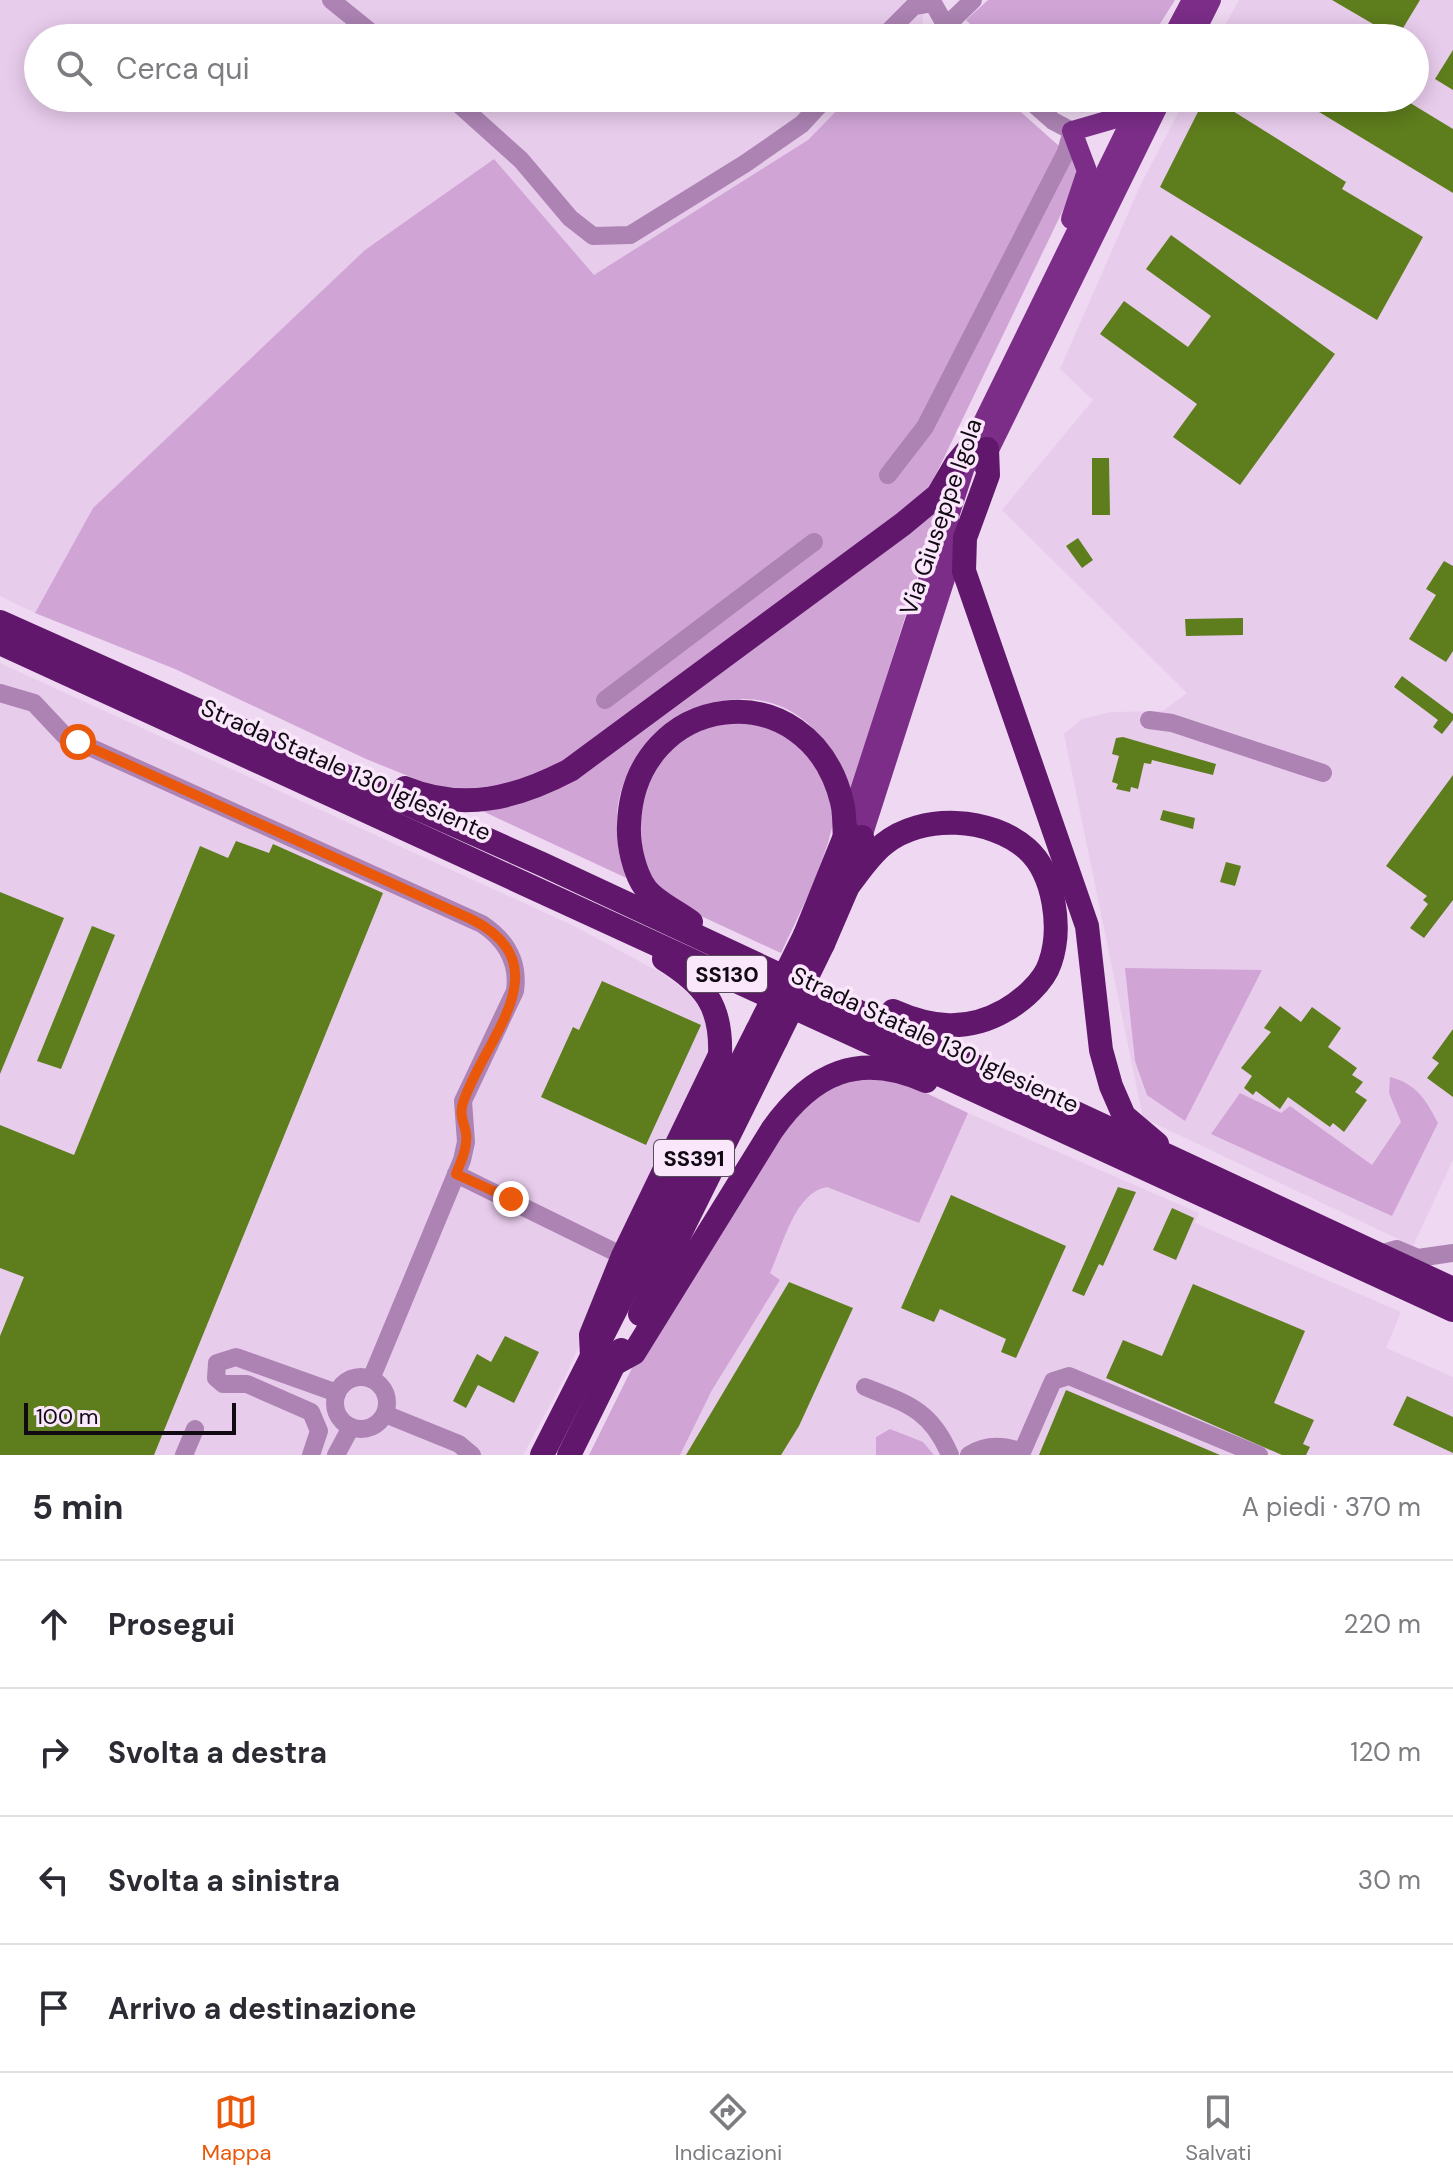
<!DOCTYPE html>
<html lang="it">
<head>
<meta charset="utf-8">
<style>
  :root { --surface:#fff; --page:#f2f2f3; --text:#2b2b33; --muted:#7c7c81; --line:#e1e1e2; --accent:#ea580c }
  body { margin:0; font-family:"DM Sans",sans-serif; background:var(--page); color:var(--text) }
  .scale { position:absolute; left:24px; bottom:20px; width:212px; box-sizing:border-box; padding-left:8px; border:4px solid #110a13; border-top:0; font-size:22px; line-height:28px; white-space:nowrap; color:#110a13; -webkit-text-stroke:6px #fae7fc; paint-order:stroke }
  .stop { position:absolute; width:24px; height:24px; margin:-18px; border:6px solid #ea580c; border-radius:50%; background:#fff }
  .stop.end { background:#ea580c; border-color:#fff; box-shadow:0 2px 8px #0008 }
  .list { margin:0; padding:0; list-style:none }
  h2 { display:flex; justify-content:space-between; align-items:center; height:104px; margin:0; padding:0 32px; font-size:34px }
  h2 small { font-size:26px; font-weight:400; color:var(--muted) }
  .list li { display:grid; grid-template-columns:52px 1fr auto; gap:24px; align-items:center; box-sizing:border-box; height:128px; padding:0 32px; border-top:2px solid var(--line) }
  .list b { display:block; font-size:30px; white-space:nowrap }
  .list em { font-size:26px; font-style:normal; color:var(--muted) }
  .icon { flex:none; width:44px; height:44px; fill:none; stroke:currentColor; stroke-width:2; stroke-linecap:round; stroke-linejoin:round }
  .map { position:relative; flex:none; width:1453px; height:1455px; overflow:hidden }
  .search { position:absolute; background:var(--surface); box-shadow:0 4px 20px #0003; left:24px; right:24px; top:24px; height:88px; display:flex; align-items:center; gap:20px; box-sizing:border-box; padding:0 28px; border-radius:44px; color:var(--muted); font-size:30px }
  .sheet { height:616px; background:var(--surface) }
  nav { display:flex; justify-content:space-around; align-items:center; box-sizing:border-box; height:112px; border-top:2px solid var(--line); background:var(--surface); font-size:22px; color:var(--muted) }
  nav a { display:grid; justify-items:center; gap:4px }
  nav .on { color:var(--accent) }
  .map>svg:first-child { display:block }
</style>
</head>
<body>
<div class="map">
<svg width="1453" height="1455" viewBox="0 0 1453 1455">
  <rect width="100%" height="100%" fill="#efd8f2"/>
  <g fill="#e8ccec">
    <path d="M 0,0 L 937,0 L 924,12 L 922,25 L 909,38 L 38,38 L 38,98 L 849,98 L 808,140 L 594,276 L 494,159 L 365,250 L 93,508 L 35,613 L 0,596 Z"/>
    <path d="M 1239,0 L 1453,0 L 1453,1160 L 1413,1246 L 1143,1118 L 1064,734 L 1082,719 L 1111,712 L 1163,711 L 1187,693 L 1002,510 L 1093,400 L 1060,369 L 1141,184 L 1186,98 L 1415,98 L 1415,38 L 1218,38 Z"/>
    <path d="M 0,663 L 574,926 L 665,975 L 697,1000 L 705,1014 L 714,1042 L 565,1377 L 523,1455 L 0,1455 Z"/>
    <path d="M 968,1113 L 1199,1213 L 1195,1223 L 1401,1312 L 1386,1348 L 1453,1377 L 1453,1455 L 618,1455 L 815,1124 Z"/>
  </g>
  <g fill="#d0a5d6">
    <path d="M 988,0 L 1175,0 L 1151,38 L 985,38 L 966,20 Z"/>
    <path d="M 849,98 L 1005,98 L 1076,161 L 1076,183 L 927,493 L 596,742 L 534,780 L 471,792 L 428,784 L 366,759 L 175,669 L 35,613 L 93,508 L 365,250 L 494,159 L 594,275 L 808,140 Z"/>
    <path d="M 1048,98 L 1118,98 C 1097,117 1068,117 1048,98 Z"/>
    <path d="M 935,508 L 937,514 L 850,794 C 840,765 827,737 801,718 C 727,663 614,736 617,823 C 618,842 629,864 635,882 L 478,809 L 494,809 Z"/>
    <path d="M 747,717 L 797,739 L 829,784 L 833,824 L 828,843 L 814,883 L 781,953 L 686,909 L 661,890 L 648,873 L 634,830 L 655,761 L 695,727 Z"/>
    <path d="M 1125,968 L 1262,970 L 1185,1121 L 1147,1095 L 1135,1061 Z"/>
    <path d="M 863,1076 L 901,1081 L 968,1113 L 919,1223 L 827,1187 C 795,1192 783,1245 770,1273 L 780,1280 L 712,1390 L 680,1455 L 589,1455 L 634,1364 L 794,1114 L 820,1090 Z"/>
    <path d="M 1390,1077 C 1417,1084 1426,1100 1438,1123 L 1392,1216 L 1211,1134 L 1240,1093 L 1281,1113 L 1290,1106 L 1372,1165 L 1401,1122 L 1389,1093 Z"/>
    <path d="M 890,1429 L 923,1442 L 934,1455 L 876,1455 L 876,1437 Z"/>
  </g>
  <g fill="#5e7d1d">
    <path d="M 1332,0 L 1420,0 L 1397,38 Z"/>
    <path d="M 1453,50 L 1453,90 L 1435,79 Z"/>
    <path d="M 1205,98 L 1212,98 L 1346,182 L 1342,189 L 1423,237 L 1377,320 L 1160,187 Z"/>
    <path d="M 1296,98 L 1402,98 L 1453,129 L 1453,193 Z"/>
    <path d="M 1171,235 L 1335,354 L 1240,485 L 1173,437 L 1197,404 L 1100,334 L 1124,301 L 1188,347 L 1211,316 L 1146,269 Z"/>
    <path d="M 1092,458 L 1109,458 L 1110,515 L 1092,515 Z"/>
    <path d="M 1078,538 L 1093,560 L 1082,568 L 1066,546 Z"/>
    <path d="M 1444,561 L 1453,566 L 1453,651 L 1446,662 L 1409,639 L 1436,595 L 1426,589 Z"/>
    <path d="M 1243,618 L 1243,635 L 1186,636 L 1185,619 Z"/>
    <path d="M 1402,676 L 1453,714 L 1453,720 L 1442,734 L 1433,727 L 1438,720 L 1394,687 Z"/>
    <path d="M 1123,737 L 1216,764 L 1213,775 L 1152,760 L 1151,764 L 1144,763 L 1138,789 L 1131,787 L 1130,792 L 1116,789 L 1118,784 L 1112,782 L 1119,756 L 1112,754 L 1116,738 Z"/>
    <path d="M 1453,775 L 1453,900 L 1424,938 L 1410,928 L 1428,904 L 1423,900 L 1427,896 L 1386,866 Z"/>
    <path d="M 1163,810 L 1195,818 L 1193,829 L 1160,820 Z"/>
    <path d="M 236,841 L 269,853 L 273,844 L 383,893 L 154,1455 L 0,1455 L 0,1336 L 24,1277 L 0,1268 L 0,1125 L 74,1155 L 200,846 L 228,858 Z"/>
    <path d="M 1226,862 L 1241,866 L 1235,886 L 1220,882 Z"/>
    <path d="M 0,892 L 64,918 L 0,1074 Z"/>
    <path d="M 92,926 L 115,935 L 61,1069 L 37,1061 Z"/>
    <path d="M 602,981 L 701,1025 L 646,1145 L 541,1097 L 573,1027 L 579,1030 Z"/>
    <path d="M 1280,1006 L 1301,1022 L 1312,1007 L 1341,1028 L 1328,1047 L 1357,1068 L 1352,1075 L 1363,1082 L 1355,1092 L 1367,1100 L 1344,1132 L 1333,1123 L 1330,1127 L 1288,1097 L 1280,1109 L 1256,1091 L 1253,1095 L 1244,1088 L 1252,1076 L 1241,1068 L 1271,1032 L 1264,1028 Z"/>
    <path d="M 1453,1029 L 1453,1097 L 1427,1078 L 1439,1063 L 1432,1058 Z"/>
    <path d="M 1118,1187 L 1136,1192 L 1103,1266 L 1099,1264 L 1084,1296 L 1072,1291 Z"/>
    <path d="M 951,1195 L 1066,1246 L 1016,1358 L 1001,1352 L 1006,1339 L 940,1309 L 934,1322 L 901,1308 Z"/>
    <path d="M 1172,1208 L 1194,1218 L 1176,1260 L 1153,1250 Z"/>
    <path d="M 789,1282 L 853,1308 L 799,1426 L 781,1455 L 686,1455 Z"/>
    <path d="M 1193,1284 L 1305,1331 L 1274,1403 L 1314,1420 L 1303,1444 L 1310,1447 L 1306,1455 L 1282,1455 L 1106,1378 L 1123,1340 L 1162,1356 Z"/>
    <path d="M 505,1336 L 539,1352 L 514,1403 L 478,1385 L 466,1408 L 453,1401 L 477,1354 L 491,1362 Z"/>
    <path d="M 1066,1390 L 1220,1455 L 1039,1455 Z"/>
    <path d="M 1407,1396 L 1453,1417 L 1453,1453 L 1393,1425 Z"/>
  </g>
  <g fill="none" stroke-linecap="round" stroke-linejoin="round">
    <g stroke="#ac83b3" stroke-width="18">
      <path d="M 331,0 L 378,38"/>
      <path d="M 946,26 L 973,0"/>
      <path d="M 882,38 L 914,6 L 933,3 L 946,26 L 960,38"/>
      <path d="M 452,98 L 521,160 L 570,218 L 593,236 L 630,235 L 746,163 L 802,124 L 826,98"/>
      <path d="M 888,475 L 925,427 L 1066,152 L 1072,131 L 1053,121 L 1027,98"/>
      <path d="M 0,693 L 34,703 L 65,736 L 482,924 C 506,940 519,962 515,991 L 463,1101 L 466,1142 L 462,1160 L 371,1379"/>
      <path d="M 605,700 L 814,542"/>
      <path d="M 1149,720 L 1172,723 L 1323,773"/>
      <path d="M 456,1174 L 623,1256"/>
      <path d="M 1380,1254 L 1397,1249 L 1418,1258 L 1453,1253"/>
      <circle cx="361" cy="1403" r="26"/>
      <path d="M 865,1387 C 908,1404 931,1410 950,1455"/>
      <path d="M 385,1414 L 459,1444 L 472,1455"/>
      <path d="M 184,1455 L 195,1429"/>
      <path d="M 311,1455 L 319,1431 L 311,1412 L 247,1384 L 223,1384 L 216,1378 L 217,1363 L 236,1357 L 337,1393"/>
      <path d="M 336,1455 L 351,1427"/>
      <path d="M 969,1455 C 986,1444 1004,1445 1022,1452 L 1053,1381 L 1069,1376 L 1259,1455"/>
    </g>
    <g stroke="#7b2d88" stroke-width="20">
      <path d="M 1172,38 L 1192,0"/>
      <path d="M 1192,38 L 1211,0"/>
      <path d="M 1071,219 L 1087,171 L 1072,131 L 1117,118 L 1128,98"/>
      <path d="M 982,464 L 1162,98"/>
      <path d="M 847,831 L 972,445 L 1142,98"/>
      <path d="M 862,837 L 961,529"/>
    </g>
    <g stroke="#61176c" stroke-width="24">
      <path d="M 987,449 L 988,475 L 965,538 L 964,571 L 1087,926 L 1101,1050 L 1111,1086 L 1124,1116 L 1157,1144"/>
      <path d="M 0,622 L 542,864 L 1453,1289"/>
      <path d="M 0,643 L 1453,1310"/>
      <path d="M 405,788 C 463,812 517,798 570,770 L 903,524 L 938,495 L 956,464 L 972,445"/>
      <path d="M 848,886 C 859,872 870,855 884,844 C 922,813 991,817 1027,849 C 1055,874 1062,929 1050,963 C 1044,982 1021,1002 1004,1011 C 967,1032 931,1028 893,1011"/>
      <path d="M 691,922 C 678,912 656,902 646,889 C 634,873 628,844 629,825 C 633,691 809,667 842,802 C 845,814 844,827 845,839"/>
      <path d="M 805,935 L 847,831"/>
      <path d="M 823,944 L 848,886 L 862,837"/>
      <path d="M 640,1314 L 776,1040"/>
      <path d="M 592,1358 L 591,1335 L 623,1256 L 720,1055 C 722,1005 704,984 664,959"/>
      <path d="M 614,1364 L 634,1353 L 772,1130 C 812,1073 859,1051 926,1081"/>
      <path d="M 542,1455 L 757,1031"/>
      <path d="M 569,1455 L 621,1350"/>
    </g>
    <g stroke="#61176c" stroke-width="24">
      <path d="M 757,1031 L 805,935"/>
      <path d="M 776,1040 L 823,944"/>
    </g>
  </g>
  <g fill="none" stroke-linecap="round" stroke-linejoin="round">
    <path stroke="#ea580c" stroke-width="10" d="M 78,742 L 471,919 C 565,966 483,1040 463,1103 C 459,1114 464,1123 466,1133 C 468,1148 461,1161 456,1174 L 511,1199"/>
  </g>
  <g text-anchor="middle" stroke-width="7" stroke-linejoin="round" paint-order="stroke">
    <g fill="#fae7fc" stroke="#574c59" stroke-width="2">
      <rect x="687" y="956" width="80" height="36" rx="6"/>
      <rect x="654" y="1140" width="80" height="36" rx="6"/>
    </g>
    <g font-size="22" font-weight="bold" fill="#110a13">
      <text x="727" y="982">SS130</text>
      <text x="694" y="1166">SS391</text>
    </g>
    <g font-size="24" fill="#110a13" stroke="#fae7fc">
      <text transform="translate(941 517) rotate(-71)" y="8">Via Giuseppe Igola</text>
      <text transform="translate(346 770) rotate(24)" y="8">Strada Statale 130 Iglesiente</text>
      <text transform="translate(935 1040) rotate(25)" y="8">Strada Statale 130 Iglesiente</text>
    </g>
  </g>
</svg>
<div class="scale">100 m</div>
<div class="stop" style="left:78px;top:742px"></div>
<div class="stop end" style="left:511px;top:1199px"></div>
<div class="search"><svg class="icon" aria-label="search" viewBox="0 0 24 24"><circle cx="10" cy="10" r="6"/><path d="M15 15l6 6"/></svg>Cerca qui</div>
</div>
<section class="sheet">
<h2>5 min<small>A piedi · 370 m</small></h2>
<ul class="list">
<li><svg class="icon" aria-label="ahead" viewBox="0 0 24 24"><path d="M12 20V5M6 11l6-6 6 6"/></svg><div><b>Prosegui</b></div><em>220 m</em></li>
<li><svg class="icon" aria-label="right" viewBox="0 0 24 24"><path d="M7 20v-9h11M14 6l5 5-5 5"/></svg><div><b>Svolta a destra</b></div><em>120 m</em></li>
<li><svg class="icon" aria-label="left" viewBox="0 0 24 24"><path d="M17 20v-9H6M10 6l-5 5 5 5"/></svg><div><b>Svolta a sinistra</b></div><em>30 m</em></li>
<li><svg class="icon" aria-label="arrive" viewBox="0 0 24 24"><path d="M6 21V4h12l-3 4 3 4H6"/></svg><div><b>Arrivo a destinazione</b></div></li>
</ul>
</section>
<nav>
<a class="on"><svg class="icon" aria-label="map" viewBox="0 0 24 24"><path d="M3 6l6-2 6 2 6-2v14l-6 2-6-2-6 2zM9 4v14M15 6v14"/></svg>Mappa</a>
<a><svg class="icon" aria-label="directions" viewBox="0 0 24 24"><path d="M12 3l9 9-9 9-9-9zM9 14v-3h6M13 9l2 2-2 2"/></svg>Indicazioni</a>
<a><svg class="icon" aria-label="saved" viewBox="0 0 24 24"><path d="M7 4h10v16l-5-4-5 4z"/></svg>Salvati</a>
</nav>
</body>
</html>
